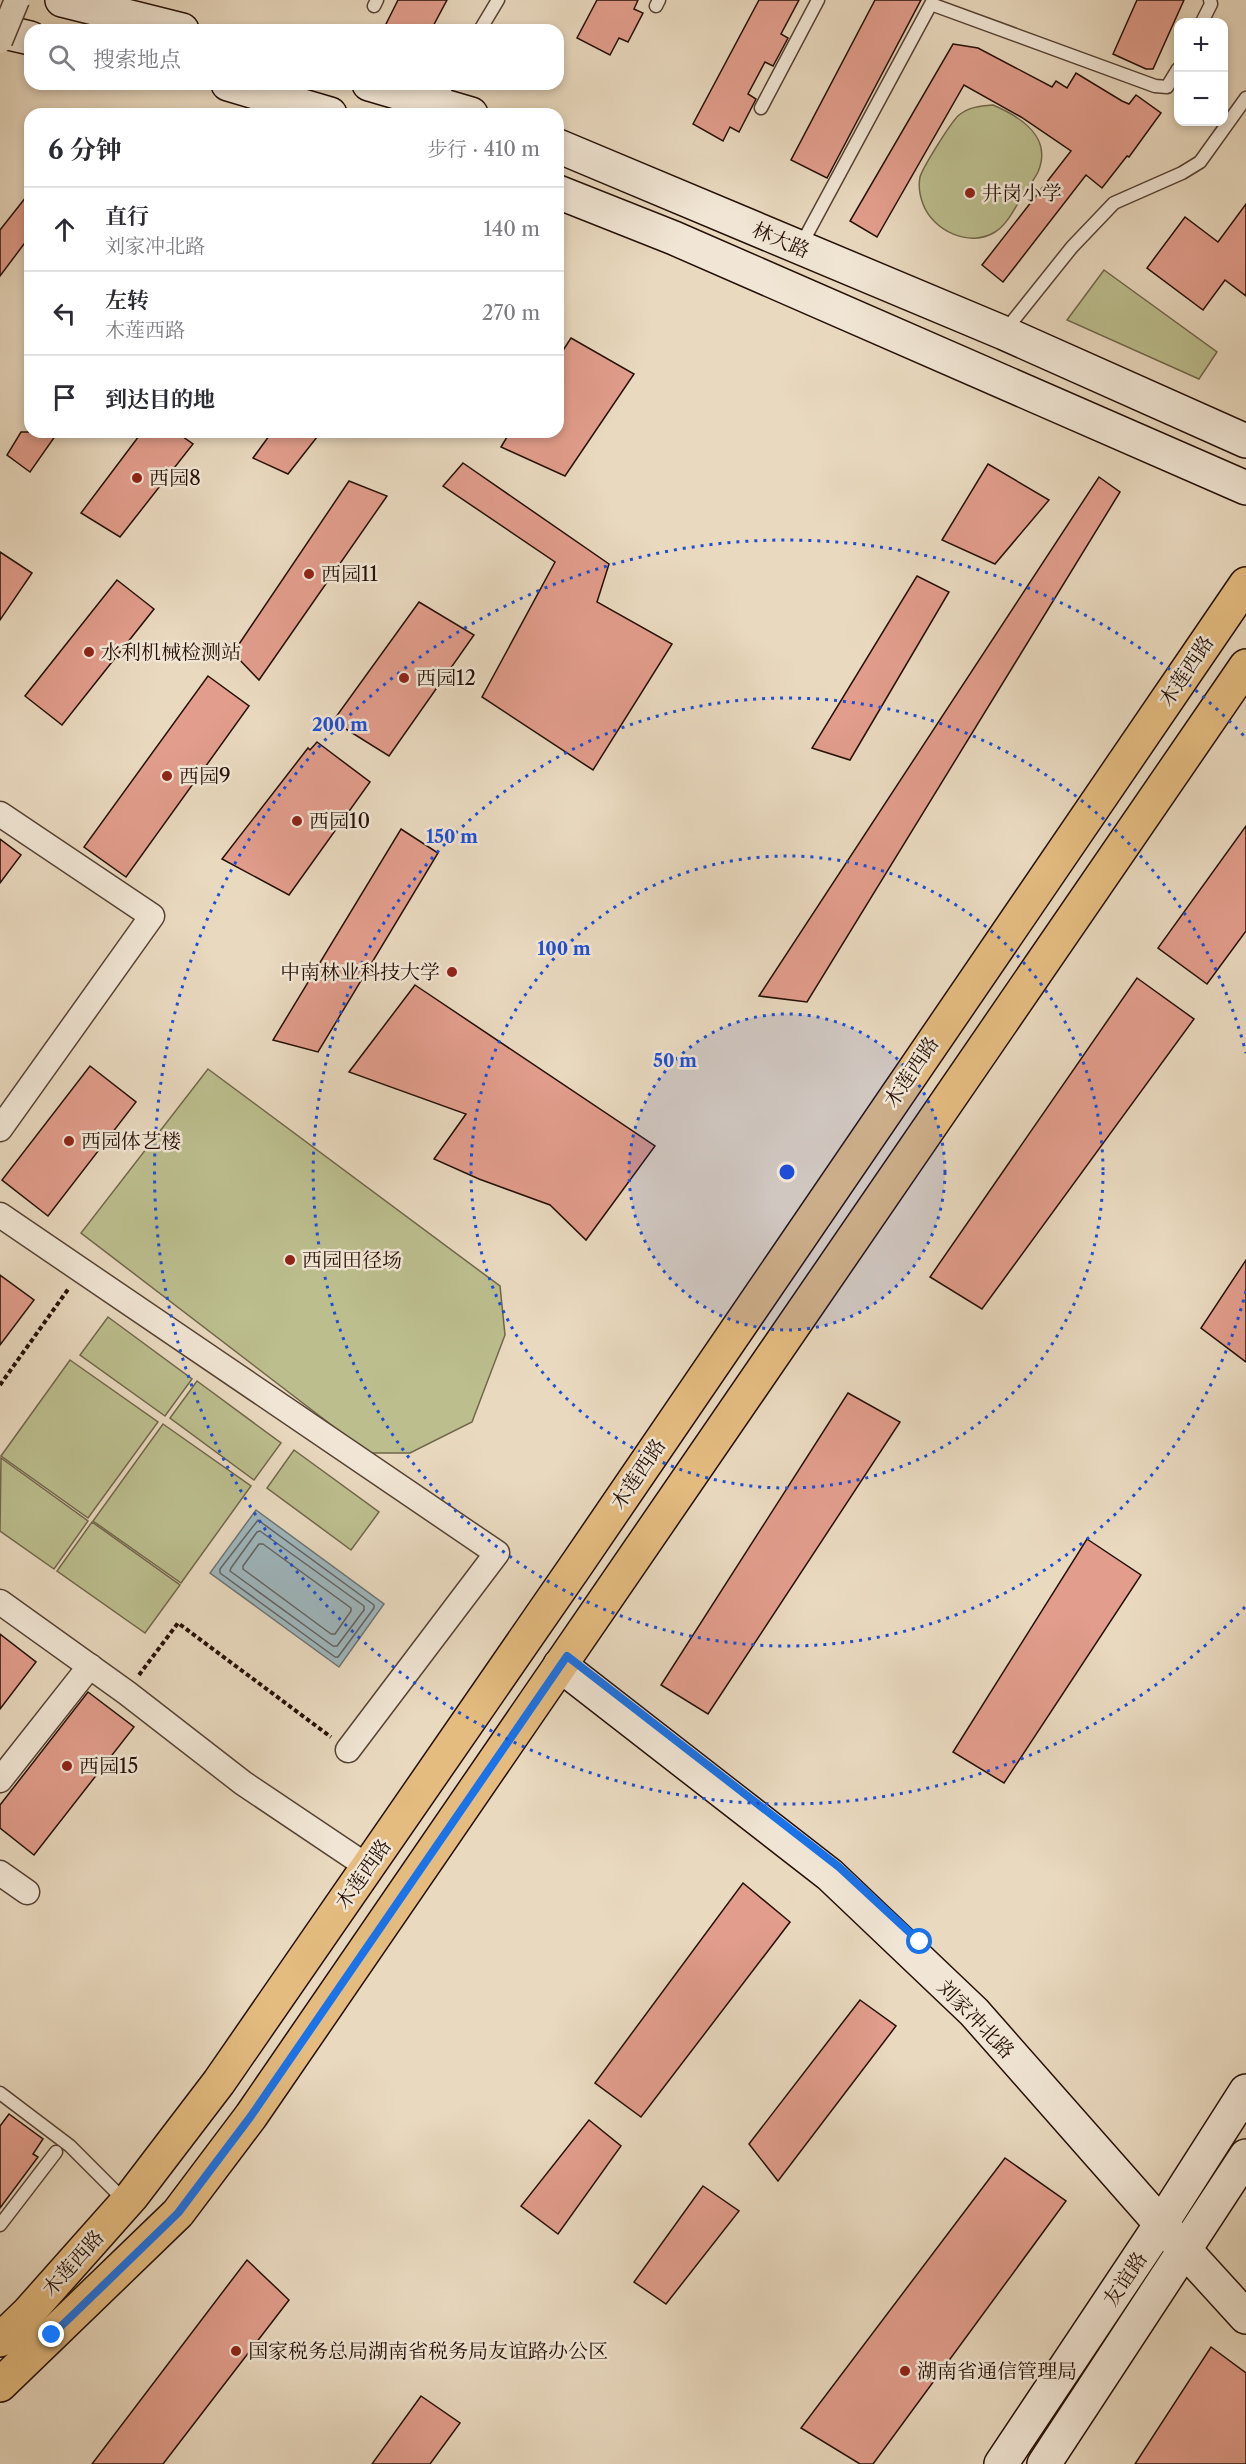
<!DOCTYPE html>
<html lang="zh">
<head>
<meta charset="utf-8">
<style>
  :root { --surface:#fff; --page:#f2f2f3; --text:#2b2b33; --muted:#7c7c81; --line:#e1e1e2 }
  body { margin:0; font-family:"Libre Caslon Text","Noto Serif SC",serif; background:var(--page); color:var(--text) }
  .controls { position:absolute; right:18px; top:18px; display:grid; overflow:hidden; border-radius:12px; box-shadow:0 3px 9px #0003 }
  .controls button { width:54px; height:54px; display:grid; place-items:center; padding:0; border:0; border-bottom:2px solid var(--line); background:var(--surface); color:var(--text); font:30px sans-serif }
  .stop { position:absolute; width:18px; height:18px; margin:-14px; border:4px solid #1a73e8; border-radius:50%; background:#fff }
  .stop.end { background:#1a73e8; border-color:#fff; box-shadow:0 2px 6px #0008 }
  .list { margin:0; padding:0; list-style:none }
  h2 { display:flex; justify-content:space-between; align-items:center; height:78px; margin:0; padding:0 24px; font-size:26px }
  h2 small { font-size:20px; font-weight:400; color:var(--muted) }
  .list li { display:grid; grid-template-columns:39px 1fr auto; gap:18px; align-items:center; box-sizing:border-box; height:84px; padding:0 24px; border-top:2px solid var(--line) }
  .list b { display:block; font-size:22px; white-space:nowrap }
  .list p { margin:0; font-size:20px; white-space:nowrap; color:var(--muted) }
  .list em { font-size:20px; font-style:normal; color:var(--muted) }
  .icon { flex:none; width:33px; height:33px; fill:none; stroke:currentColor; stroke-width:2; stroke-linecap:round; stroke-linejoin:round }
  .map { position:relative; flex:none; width:1246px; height:2464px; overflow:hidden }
  .search { position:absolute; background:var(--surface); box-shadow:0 3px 9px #0003; left:24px; top:24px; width:540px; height:66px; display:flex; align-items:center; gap:15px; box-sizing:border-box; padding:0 21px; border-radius:18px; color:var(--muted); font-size:22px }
  .panel { position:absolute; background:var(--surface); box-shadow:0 3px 9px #0003; left:24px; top:108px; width:540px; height:330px; border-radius:18px }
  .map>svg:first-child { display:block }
</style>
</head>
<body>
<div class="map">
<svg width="1246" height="2464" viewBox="0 0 1246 2464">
  <rect width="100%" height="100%" fill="#e9d9bf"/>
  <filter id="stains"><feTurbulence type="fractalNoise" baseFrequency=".00333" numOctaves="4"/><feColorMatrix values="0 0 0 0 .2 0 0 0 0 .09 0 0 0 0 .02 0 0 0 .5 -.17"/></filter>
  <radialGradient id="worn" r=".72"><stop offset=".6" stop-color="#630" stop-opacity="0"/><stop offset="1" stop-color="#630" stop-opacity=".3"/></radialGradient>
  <g fill="#bcbe8e" stroke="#70664a" stroke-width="1.5">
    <path d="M 993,105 C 1021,117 1053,137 1038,172 C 1034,180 1028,188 1023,195 C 1015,207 1008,224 995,232 C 970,248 933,231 923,204 C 920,196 918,187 920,177 C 923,167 951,122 959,115 C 969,107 980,106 993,105 Z"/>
    <path d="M 1104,270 L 1217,352 L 1199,379 L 1067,320 Z"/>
    <path d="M 208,1069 L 500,1286 L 505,1335 L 472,1422 L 410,1453 L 368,1453 L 81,1233 Z"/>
    <path d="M 108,1317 L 192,1379 L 165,1416 L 80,1355 Z"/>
    <path d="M 70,1360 L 158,1422 L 88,1518 L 1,1456 Z"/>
    <path d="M 197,1381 L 281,1443 L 254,1480 L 170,1418 Z"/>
    <path d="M 163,1424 L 251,1486 L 181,1583 L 93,1521 Z"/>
    <path d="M 294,1450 L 379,1512 L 351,1550 L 267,1488 Z"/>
    <path d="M 1,1458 L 88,1521 L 54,1569 L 0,1531 Z"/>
    <path d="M 92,1522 L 180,1585 L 145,1633 L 57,1571 Z"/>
  </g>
  <path fill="#9eb7be" stroke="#6e7474" stroke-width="1.5" d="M 256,1510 L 384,1604 L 339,1667 L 210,1573 Z"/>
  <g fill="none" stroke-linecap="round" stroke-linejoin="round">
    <g stroke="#626362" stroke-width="1.5">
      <path d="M 258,1520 L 374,1605 L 374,1608 L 338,1657 L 335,1657 L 220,1573 L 220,1569 Z"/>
      <path d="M 260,1531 L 364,1606 L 364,1610 L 337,1646 L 333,1646 L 230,1571 L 231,1568 L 257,1532 Z"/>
      <path d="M 263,1544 L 351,1608 L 351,1611 L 335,1634 L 331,1634 L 243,1569 L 243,1566 L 259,1544 Z"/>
    </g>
  </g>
  <g fill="#e29d8c" stroke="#250f06" stroke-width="1.5">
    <path d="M 398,0 L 447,0 L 431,30 L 383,30 Z"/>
    <path d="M 597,0 L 638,0 L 634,9 L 643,13 L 628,42 L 619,38 L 610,55 L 577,38 Z"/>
    <path d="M 759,0 L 799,0 L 781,34 L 788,38 L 773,66 L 765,62 L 748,94 L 756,99 L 739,132 L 730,127 L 723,141 L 693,124 Z"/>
    <path d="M 875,0 L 921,0 L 827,178 L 791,160 Z"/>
    <path d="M 1137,0 L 1184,0 L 1153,69 L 1146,69 L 1113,54 Z"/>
    <path d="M 953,44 L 978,48 L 1052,87 L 1056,81 L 1067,88 L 1076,73 L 1122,101 L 1129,104 L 1136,95 L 1161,113 L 1129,157 L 1127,156 L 1102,188 L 1086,175 L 1003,282 L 982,265 L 1071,151 L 1021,117 L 964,85 L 877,237 L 850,221 Z"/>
    <path d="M 30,192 L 30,236 L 0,276 L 0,230 Z"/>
    <path d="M 1246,204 L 1246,296 L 1225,280 L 1203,310 L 1147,268 L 1185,217 L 1218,242 Z"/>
    <path d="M 571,338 L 634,374 L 565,476 L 501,447 L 510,432 L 558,432 L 558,358 Z"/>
    <path d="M 21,432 L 58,432 L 30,472 L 7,455 Z"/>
    <path d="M 142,432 L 176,432 L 193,444 L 120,537 L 81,513 Z"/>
    <path d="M 272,432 L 321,432 L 288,474 L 253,458 Z"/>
    <path d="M 463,463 L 609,564 L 597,602 L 672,644 L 593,770 L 482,697 L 555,562 L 443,486 Z"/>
    <path d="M 988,464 L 1049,500 L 995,564 L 942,540 Z"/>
    <path d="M 1099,477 L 1120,492 L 807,1002 L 759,996 Z"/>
    <path d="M 349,481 L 387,496 L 259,680 L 233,653 Z"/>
    <path d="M 0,552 L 32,573 L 0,620 Z"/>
    <path d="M 917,576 L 949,592 L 850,760 L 812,748 Z"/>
    <path d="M 117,580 L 154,609 L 62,725 L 25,696 Z"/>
    <path d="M 419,602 L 474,635 L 389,756 L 333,721 Z"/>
    <path d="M 208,676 L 249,706 L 126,877 L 84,847 Z"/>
    <path d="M 317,742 L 370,782 L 289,895 L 222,859 L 308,748 L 310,750 Z"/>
    <path d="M 1246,826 L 1246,931 L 1207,984 L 1158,948 Z"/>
    <path d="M 401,829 L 438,853 L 318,1052 L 273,1040 Z"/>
    <path d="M 0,839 L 21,855 L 0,883 Z"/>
    <path d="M 1137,978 L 1194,1019 L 982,1309 L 930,1277 Z"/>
    <path d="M 415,985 L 655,1146 L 586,1240 L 550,1205 L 479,1179 L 434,1159 L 466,1114 L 349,1072 Z"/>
    <path d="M 90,1066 L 136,1102 L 48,1216 L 2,1180 Z"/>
    <path d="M 1246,1260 L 1246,1362 L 1201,1328 Z"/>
    <path d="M 0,1275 L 34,1300 L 0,1345 Z"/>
    <path d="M 848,1393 L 900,1422 L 708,1714 L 661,1685 Z"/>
    <path d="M 1087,1539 L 1141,1575 L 1004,1783 L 953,1752 Z"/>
    <path d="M 0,1634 L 36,1662 L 0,1709 Z"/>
    <path d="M 88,1692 L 134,1727 L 34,1855 L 0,1828 L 0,1805 Z"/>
    <path d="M 743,1883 L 790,1922 L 641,2117 L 595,2083 Z"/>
    <path d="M 860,2000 L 896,2026 L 778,2181 L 749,2144 Z"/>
    <path d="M 9,2114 L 43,2139 L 33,2154 L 38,2157 L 0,2208 L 0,2126 Z"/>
    <path d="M 589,2120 L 621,2146 L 558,2234 L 521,2206 Z"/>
    <path d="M 1005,2158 L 1066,2201 L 873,2464 L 860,2464 L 801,2428 Z"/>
    <path d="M 703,2186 L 739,2211 L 666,2304 L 634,2282 Z"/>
    <path d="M 247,2260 L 289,2300 L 163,2464 L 92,2464 Z"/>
    <path d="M 1211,2347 L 1246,2373 L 1246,2464 L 1135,2464 Z"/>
    <path d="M 421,2396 L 460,2423 L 430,2464 L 372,2464 Z"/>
  </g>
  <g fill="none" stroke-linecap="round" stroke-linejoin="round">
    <defs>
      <g id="lane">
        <path d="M 374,6 L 377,0"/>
        <path d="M 656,6 L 659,0"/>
        <path d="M 1202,22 L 1211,4 L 1210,0"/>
        <path d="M 480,30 L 498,0"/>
        <path d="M 437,103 L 448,84"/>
        <path d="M 761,108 L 818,0"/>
        <path d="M 800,247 L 931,4 L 1155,86 L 1167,87 L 1178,69"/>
        <path d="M 1004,332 L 1072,247 L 1114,203 L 1182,173 L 1200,162 L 1246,98"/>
        <path d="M 0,2093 L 70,2146 L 126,2202"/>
        <path d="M 0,2225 L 56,2152"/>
      </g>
      <g id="street">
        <path d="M 0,814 L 152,916 L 0,1129"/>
        <path d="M 0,1215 L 497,1553 L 348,1750"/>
        <path d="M 0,1602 L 127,1693 L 243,1783 L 368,1867"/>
        <path d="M 0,1780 L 90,1666"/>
        <path d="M 0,1873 L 27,1892"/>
      </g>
      <g id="secondary">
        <path d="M 62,0 L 182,30"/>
        <path d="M 0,31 L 30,38"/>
        <path d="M 228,84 L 330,114"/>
        <path d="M 369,84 L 471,114"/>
        <path d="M 558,146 L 1004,333 L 1246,441"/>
        <path d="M 558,192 L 674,238 L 1246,488"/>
        <path d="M 560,1665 L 830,1875 L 974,2012 L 1161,2224 L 1246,2317"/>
        <path d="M 1001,2464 L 1161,2224 L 1246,2091"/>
        <path d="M 1044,2464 L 1246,2156"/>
      </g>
      <g id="primary">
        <path d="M 0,2340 L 28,2313 L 132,2196 L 219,2082 L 577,1564 L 1246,584"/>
        <path d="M 0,2385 L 178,2213 L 251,2116 L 1246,666"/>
      </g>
    </defs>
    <use href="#lane" stroke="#564234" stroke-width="15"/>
    <use href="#street" stroke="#564234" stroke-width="27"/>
    <use href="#secondary" stroke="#250f06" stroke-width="36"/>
    <use href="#primary" stroke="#250f06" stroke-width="36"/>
    <g stroke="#250f06" stroke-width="4" stroke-dasharray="4.5 3" stroke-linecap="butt">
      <path d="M 0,1385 L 69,1288"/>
      <path d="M 139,1675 L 178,1623 L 331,1737"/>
    </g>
    <use href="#lane" stroke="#f1e6d5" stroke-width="12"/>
    <use href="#street" stroke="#f1e6d5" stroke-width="24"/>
    <use href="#secondary" stroke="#f1e6d5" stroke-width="33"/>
    <use href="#primary" stroke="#e4bc80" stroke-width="33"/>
    <defs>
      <path id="street-bridge" d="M 0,41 L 17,0"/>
    </defs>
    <use href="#street-bridge" stroke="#564234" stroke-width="27" stroke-linecap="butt"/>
    <use href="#street-bridge" stroke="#f1e6d5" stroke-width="24"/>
  </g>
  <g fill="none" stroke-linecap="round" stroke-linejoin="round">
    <path stroke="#1a73e8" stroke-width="8" d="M 52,2335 L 178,2213 L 251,2116 L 567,1656 L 839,1867 L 920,1942"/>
  </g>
  <circle cx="787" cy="1172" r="158" fill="#1d4ed8" fill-opacity=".12"/>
  <g fill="none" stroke="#1d4ed8" stroke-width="3" stroke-dasharray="3 6">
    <circle cx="787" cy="1172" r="158"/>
    <circle cx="787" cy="1172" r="316"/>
    <path d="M1246 1291A474 474 0 1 1 1246 1053"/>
    <path d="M1245 1607A632 632 0 1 1 1245 737"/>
  </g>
  <g fill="#8f2418" stroke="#f1e6d5" stroke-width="2">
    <circle cx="970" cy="193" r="6"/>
    <circle cx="137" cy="478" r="6"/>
    <circle cx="309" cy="574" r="6"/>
    <circle cx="89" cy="652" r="6"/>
    <circle cx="404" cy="678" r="6"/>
    <circle cx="167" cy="776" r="6"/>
    <circle cx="297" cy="821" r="6"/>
    <circle cx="452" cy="972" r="6"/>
    <circle cx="69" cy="1141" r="6"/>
    <circle cx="290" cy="1260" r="6"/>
    <circle cx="67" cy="1766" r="6"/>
    <circle cx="236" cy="2351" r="6"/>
    <circle cx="905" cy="2371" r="6"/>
  </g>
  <g text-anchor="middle" stroke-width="5" stroke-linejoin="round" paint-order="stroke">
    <g font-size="20" fill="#250f06" stroke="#f1e6d5" text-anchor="start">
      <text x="982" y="200">井岗小学</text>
      <text x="149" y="485">西园8</text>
      <text x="321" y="581">西园11</text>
      <text x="101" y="659">水利机械检测站</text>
      <text x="416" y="685">西园12</text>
      <text x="179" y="783">西园9</text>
      <text x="309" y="828">西园10</text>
      <text x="440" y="979" text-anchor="end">中南林业科技大学</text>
      <text x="81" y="1148">西园体艺楼</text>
      <text x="302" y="1267">西园田径场</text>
      <text x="79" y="1773">西园15</text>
      <text x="248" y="2358">国家税务总局湖南省税务局友谊路办公区</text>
      <text x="917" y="2378">湖南省通信管理局</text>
    </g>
    <g font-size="20" fill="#250f06" stroke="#f1e6d5">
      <text transform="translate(781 240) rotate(23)" y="7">林大路</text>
      <text transform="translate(1186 671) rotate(-56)" y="7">木莲西路</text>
      <text transform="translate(911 1072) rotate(-56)" y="7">木莲西路</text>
      <text transform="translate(638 1474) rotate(-56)" y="7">木莲西路</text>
      <text transform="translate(363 1874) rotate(-55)" y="7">木莲西路</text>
      <text transform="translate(976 2019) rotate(46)" y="7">刘家冲北路</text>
      <text transform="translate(73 2263) rotate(-48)" y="7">木莲西路</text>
      <text transform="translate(1125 2279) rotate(-56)" y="7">友谊路</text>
    </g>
  </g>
  <circle cx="787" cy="1172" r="9" fill="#1d4ed8" stroke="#f1e6d5" stroke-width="3"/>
  <g font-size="18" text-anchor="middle" font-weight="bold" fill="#1d4ed8" stroke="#f1e6d5" stroke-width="5" stroke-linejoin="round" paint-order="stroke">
    <text x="340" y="731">200 m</text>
    <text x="452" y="843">150 m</text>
    <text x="564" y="955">100 m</text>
    <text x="675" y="1067">50 m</text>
  </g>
  <rect width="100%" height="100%" filter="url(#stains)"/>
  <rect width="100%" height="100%" fill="url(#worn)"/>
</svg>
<div class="controls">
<button>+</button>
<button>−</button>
</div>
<div class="stop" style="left:920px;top:1942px"></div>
<div class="stop end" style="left:52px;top:2335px"></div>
<div class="search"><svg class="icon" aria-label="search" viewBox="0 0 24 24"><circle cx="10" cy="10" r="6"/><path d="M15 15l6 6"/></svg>搜索地点</div>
<section class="panel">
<h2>6 分钟<small>步行 · 410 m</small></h2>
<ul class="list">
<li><svg class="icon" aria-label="ahead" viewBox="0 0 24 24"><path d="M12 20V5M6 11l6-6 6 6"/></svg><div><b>直行</b><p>刘家冲北路</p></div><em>140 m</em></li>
<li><svg class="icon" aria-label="left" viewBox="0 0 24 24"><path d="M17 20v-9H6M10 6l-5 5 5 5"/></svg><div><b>左转</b><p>木莲西路</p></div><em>270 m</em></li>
<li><svg class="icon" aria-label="arrive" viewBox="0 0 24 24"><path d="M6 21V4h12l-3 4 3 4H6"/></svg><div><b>到达目的地</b></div></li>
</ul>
</section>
</div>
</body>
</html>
